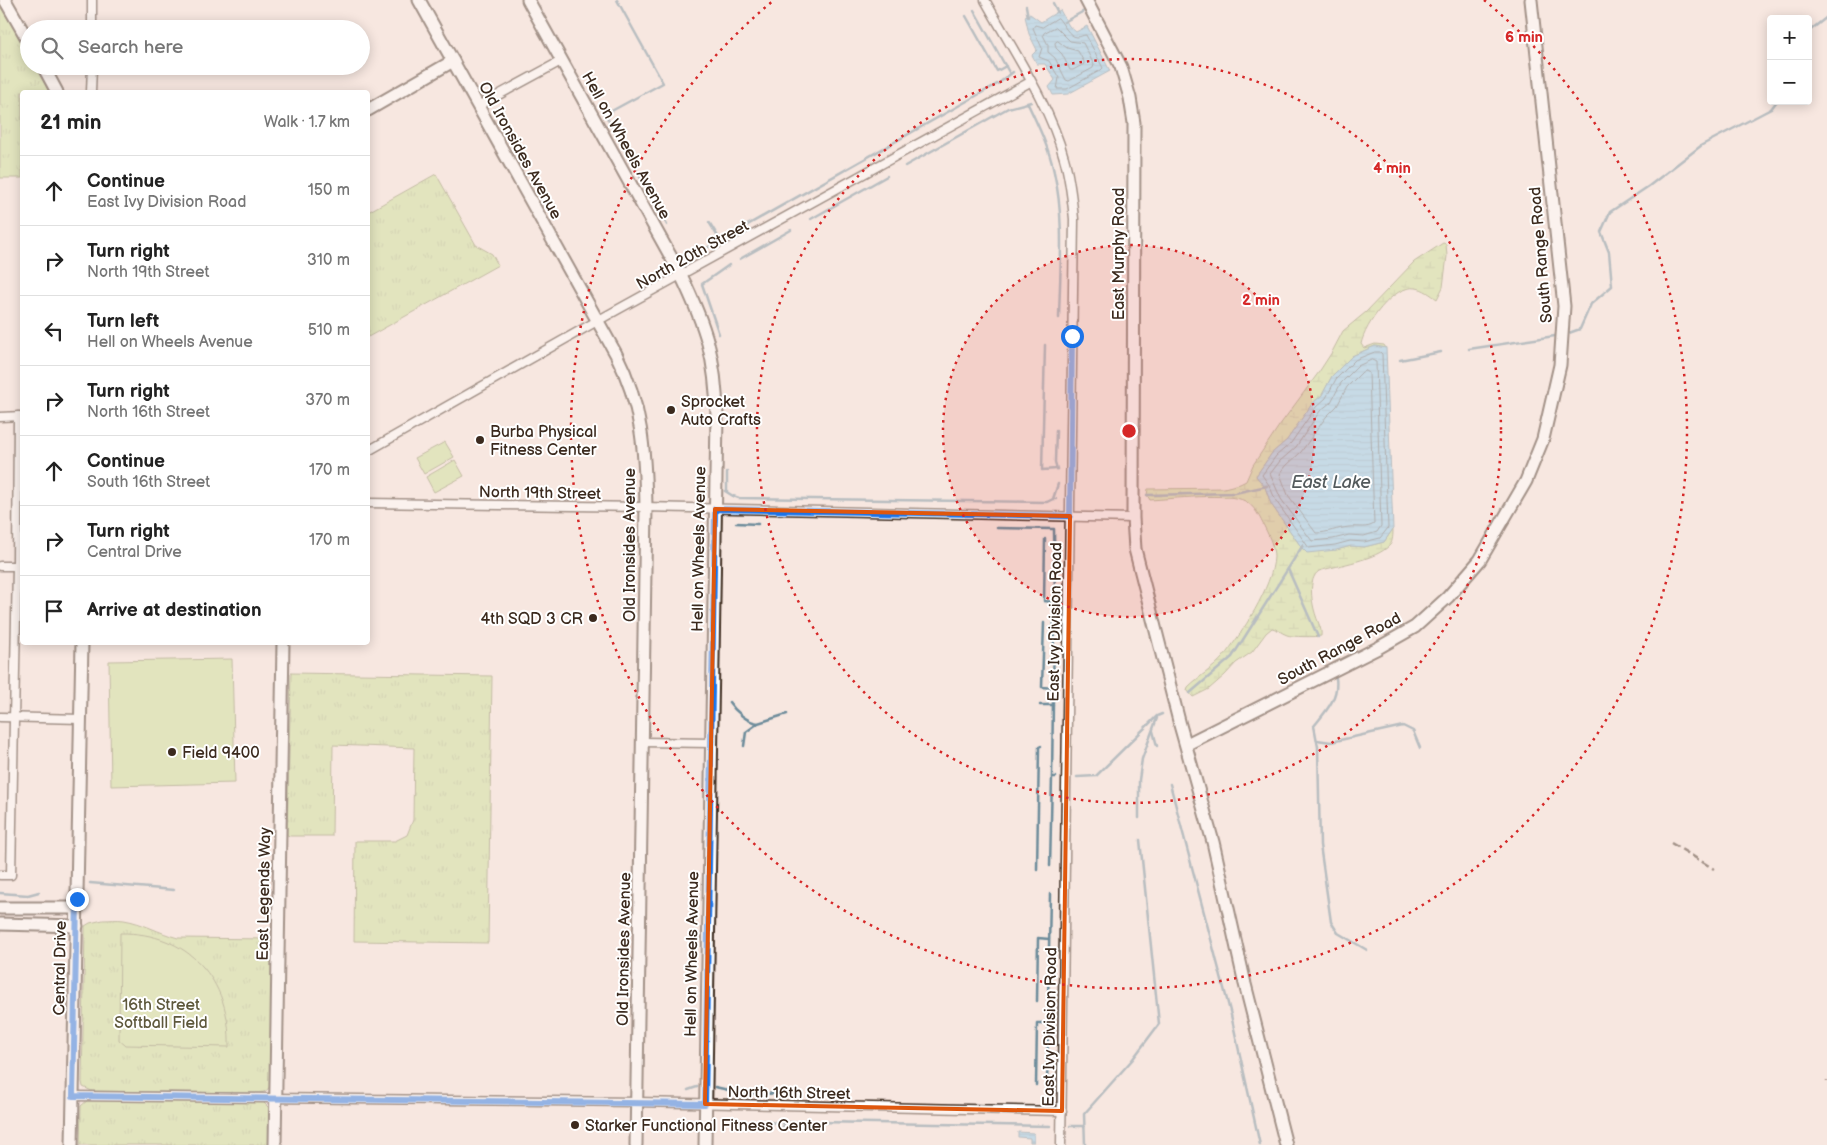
<!DOCTYPE html>
<html lang="en">
<head>
<meta charset="utf-8">
<style>
  :root { --surface:#fff; --page:#f2f2f2; --text:#222; --muted:#767676; --line:#e0e0e0 }
  body { margin:0; font-family:"Balsamiq Sans",sans-serif; background:var(--page); color:var(--text) }
  .controls { position:absolute; right:15px; top:15px; display:grid; overflow:hidden; border-radius:5px; box-shadow:0 2px 12px #0003 }
  .controls button { width:45px; height:45px; display:grid; place-items:center; padding:0; border:0; border-bottom:1px solid var(--line); background:var(--surface); color:var(--text); font:25px sans-serif }
  .stop { position:absolute; width:15px; height:15px; margin:-11px; border:4px solid #1a73e8; border-radius:50%; background:#fff }
  .stop.end { background:#1a73e8; border-color:#fff; box-shadow:0 1px 5px #0008 }
  .list { margin:0; padding:0; list-style:none }
  h2 { display:flex; justify-content:space-between; align-items:center; height:65px; margin:0; padding:0 20px; font-size:21px }
  h2 small { font-size:16px; font-weight:400; color:var(--muted) }
  .list li { display:grid; grid-template-columns:32px 1fr auto; gap:15px; align-items:center; box-sizing:border-box; height:70px; padding:0 20px; border-top:1px solid var(--line) }
  .list b { display:block; font-size:19px; white-space:nowrap }
  .list p { margin:0; font-size:16px; white-space:nowrap; color:var(--muted) }
  .list em { font-size:16px; font-style:normal; color:var(--muted) }
  .icon { flex:none; width:28px; height:28px; fill:none; stroke:currentColor; stroke-width:2; stroke-linecap:round; stroke-linejoin:round }
  .map { position:relative; flex:none; width:1827px; height:1145px; overflow:hidden }
  .search { position:absolute; background:var(--surface); box-shadow:0 2px 12px #0003; left:20px; top:20px; width:350px; height:55px; display:flex; align-items:center; gap:12px; box-sizing:border-box; padding:0 18px; border-radius:28px; color:var(--muted); font-size:19px }
  .panel { position:absolute; background:var(--surface); box-shadow:0 2px 12px #0003; left:20px; top:90px; width:350px; height:555px; border-radius:5px }
  .map>svg:first-child { display:block }
</style>
</head>
<body>
<div class="map">
<svg width="1827" height="1145" viewBox="0 0 1827 1145">
  <defs>
    <pattern id="grass-tufts" width="24" height="20" patternUnits="userSpaceOnUse" patternTransform="scale(1.25)"><rect width="24" height="20" fill="#c8e096"/><path d="M3 7l-1-3M5 7V3M7 7l1-3M15 17l-1-3M17 17v-4M19 17l1-3" fill="none" stroke="#adc081"/></pattern>
    <pattern id="wetland-marsh" width="20" height="14" patternUnits="userSpaceOnUse" patternTransform="scale(1.25)"><rect width="20" height="14" fill="#c8e096"/><path d="M1 5h8M5 5V1M11 12h8M15 12V8" fill="none" stroke="#adc081"/></pattern>
    <pattern id="water-rules" width="6" height="5" patternUnits="userSpaceOnUse" patternTransform="scale(1.25)"><rect width="6" height="5" fill="#8ccbed"/><path d="M0 2.5h6" fill="none" stroke="#7aaecb"/></pattern>
  </defs>
  <rect width="100%" height="100%" fill="#f7e7e0"/>
  <filter id="ink" filterUnits="userSpaceOnUse"><feTurbulence type="fractalNoise" baseFrequency=".02" numOctaves="2"/><feDisplacementMap in="SourceGraphic" scale="10" xChannelSelector="R" yChannelSelector="G"/><feConvolveMatrix kernelMatrix="1 2 1 2 8 2 1 2 1" color-interpolation-filters="sRGB"/></filter>
  <g filter="url(#ink)">
    <g fill="url(#grass-tufts)" stroke="#82855a">
      <path d="M 0,5 L 29,55 L 29,66 L 35,66 L 49,92 L 22,92 L 22,178 L 0,178 Z"/>
      <path d="M 436,174 L 476,245 L 492,254 L 498,265 L 368,337 L 368,212 Z"/>
      <path d="M 291,673 L 492,676 L 488,943 L 354,941 L 355,841 L 395,841 L 407,835 L 413,820 L 414,748 L 333,745 L 332,836 L 290,836 L 287,835 Z"/>
      <path d="M 103,920 C 110,920 117,919 124,920 C 143,923 159,933 178,938 L 269,939 L 273,944 L 271,1084 C 268,1090 266,1092 259,1093 L 92,1091 L 83,1087 L 82,1082 L 85,931 L 85,926 L 90,923 Z"/>
      <path d="M 89,1099 L 263,1102 L 271,1110 L 271,1145 L 80,1145 L 81,1106 Z"/>
    </g>
    <path fill="url(#wetland-marsh)" stroke="#82855a" d="M 1443,243 L 1446,244 L 1447,256 L 1443,287 L 1437,299 C 1431,295 1424,289 1416,288 C 1393,284 1365,325 1361,344 L 1364,348 L 1375,344 L 1384,345 L 1386,348 L 1375,346 L 1352,356 L 1332,376 L 1322,395 L 1312,404 L 1287,440 L 1272,453 L 1256,476 L 1265,487 L 1271,504 L 1302,548 L 1336,550 L 1351,546 L 1364,547 L 1384,542 L 1393,529 C 1393,534 1393,541 1390,545 C 1376,560 1338,565 1319,571 C 1307,579 1312,604 1316,616 C 1318,623 1322,628 1321,636 C 1316,637 1292,637 1287,635 C 1281,633 1278,629 1272,628 L 1266,633 L 1252,652 L 1236,663 L 1225,675 L 1209,689 L 1193,697 L 1187,690 L 1188,687 C 1199,676 1213,669 1223,657 C 1241,635 1273,586 1274,557 C 1274,547 1269,536 1265,528 C 1260,518 1255,506 1245,501 C 1229,492 1170,499 1150,500 L 1147,495 L 1148,489 L 1224,488 L 1240,484 L 1246,481 L 1253,465 L 1279,426 L 1319,372 L 1332,352 L 1343,331 L 1366,312 L 1414,262 Z"/>
    <g fill="#c8e096" stroke="#82855a">
      <path d="M 445,442 L 454,457 L 424,474 L 415,458 Z"/>
      <path d="M 455,460 L 464,476 L 434,492 L 426,477 Z"/>
      <path d="M 232,659 L 235,783 L 111,786 L 109,661 Z"/>
      <path d="M 120,933 C 188,932 231,980 229,1047 L 125,1045 L 119,1040 Z"/>
    </g>
    <g fill="url(#water-rules)" stroke="#6c8b9a">
      <path d="M 1060,10 L 1069,26 L 1076,32 L 1087,26 L 1110,71 L 1068,94 L 1053,95 L 1049,87 L 1055,80 L 1045,64 L 1037,64 L 1032,55 L 1037,50 L 1029,34 L 1025,16 L 1030,14 L 1041,22 Z"/>
      <path d="M 1375,346 L 1386,348 L 1393,529 L 1384,542 L 1364,547 L 1351,546 L 1336,550 L 1307,553 L 1302,548 L 1271,504 L 1265,487 L 1256,476 L 1272,453 L 1287,440 L 1312,404 L 1322,395 L 1332,376 L 1352,356 Z"/>
      <path d="M 1018,1132 L 1034,1133 L 1034,1142 L 1030,1142 L 1030,1138 L 1018,1137 Z"/>
    </g>
    <g fill="none" stroke-linecap="round" stroke-linejoin="round">
      <g stroke="#5b6a71" stroke-width="1">
        <path d="M 1058,18 C 1063,23 1069,37 1077,37 C 1080,37 1083,35 1086,35 L 1103,68 L 1101,70 L 1067,89 L 1057,89 L 1059,78 L 1049,61 L 1039,57 L 1042,48 L 1033,28 L 1035,25 L 1042,27 Z"/>
        <path d="M 1056,27 L 1070,41 L 1083,43 L 1094,65 L 1093,68 L 1069,81 L 1066,80 L 1055,58 L 1048,52 L 1048,45 L 1043,35 L 1044,33 Z"/>
        <path d="M 1058,41 L 1067,48 L 1078,51 L 1084,62 L 1084,64 L 1073,70 L 1070,70 L 1062,54 L 1056,48 L 1055,43 Z"/>
        <path d="M 1375,352 L 1380,352 L 1382,354 L 1388,528 L 1380,538 L 1364,542 L 1350,541 L 1335,545 L 1309,548 L 1276,501 L 1269,485 L 1262,475 L 1276,456 L 1291,443 L 1316,407 L 1326,398 L 1336,379 L 1355,360 Z"/>
        <path d="M 1372,360 L 1376,362 L 1381,526 L 1377,532 L 1364,536 L 1349,535 L 1333,539 L 1312,541 L 1281,499 L 1270,474 L 1280,461 L 1296,447 L 1320,411 L 1331,402 L 1341,383 L 1358,366 Z"/>
        <path d="M 1366,371 L 1369,373 L 1374,524 C 1366,529 1359,526 1349,527 C 1338,528 1327,533 1316,533 L 1288,495 L 1280,474 L 1286,466 L 1301,452 L 1326,417 L 1337,406 L 1347,387 L 1362,372 Z"/>
      </g>
      <g stroke="#6c8b9a" stroke-width="2.5">
        <path d="M 1053,3 L 1058,13"/>
        <path d="M 1026,6 L 1028,17"/>
        <path d="M 974,10 L 1010,74"/>
        <path d="M 966,16 L 997,71 L 1006,66"/>
        <path d="M 1064,22 L 1084,11"/>
        <path d="M 1808,32 L 1827,17"/>
        <path d="M 1028,104 C 1038,125 1049,148 1054,172 C 1065,219 1060,270 1059,318"/>
        <path d="M 601,107 L 667,225"/>
        <path d="M 606,114 L 663,83 L 617,0"/>
        <path d="M 905,166 L 1008,108 L 1031,102"/>
        <path d="M 811,219 L 887,176"/>
        <path d="M 709,222 L 720,240"/>
        <path d="M 705,249 L 999,83 L 1013,72"/>
        <path d="M 740,259 L 791,230"/>
        <path d="M 1569,333 L 1580,329 L 1591,304 L 1612,286 L 1609,252 L 1601,232 L 1610,212 L 1649,186 L 1702,145 L 1771,109 L 1777,101"/>
        <path d="M 719,334 L 702,284 L 729,265"/>
        <path d="M 1045,345 L 1042,470 L 1057,469"/>
        <path d="M 1469,349 L 1555,336"/>
        <path d="M 1400,360 L 1441,352"/>
        <path d="M 1056,430 L 1055,462 L 1057,469"/>
        <path d="M 703,491 L 706,491"/>
        <path d="M 725,491 L 733,496 L 739,498 L 1047,502 L 1053,499"/>
        <path d="M 727,491 L 727,472"/>
        <path d="M 1147,495 L 1235,493 L 1267,486"/>
        <path d="M 1056,499 L 1053,499 L 1058,484"/>
        <path d="M 736,523 L 758,524"/>
        <path d="M 997,528 L 1054,529 L 1055,603"/>
        <path d="M 1045,539 L 1044,601 L 1055,602"/>
        <path d="M 1288,569 L 1318,637"/>
        <path d="M 1054,622 L 1052,777 L 1056,777"/>
        <path d="M 1044,623 L 1042,687 L 1053,688"/>
        <path d="M 1336,678 C 1339,698 1326,711 1314,726 L 1318,747 L 1320,845 L 1331,922 L 1338,933 L 1367,950"/>
        <path d="M 1190,693 L 1232,657 L 1303,545"/>
        <path d="M 729,702 C 735,711 747,722 758,723 L 787,714"/>
        <path d="M 1040,705 L 1053,705"/>
        <path d="M 1153,731 L 1157,746"/>
        <path d="M 1317,740 L 1331,742 L 1403,726 L 1413,731 L 1420,748"/>
        <path d="M 744,746 L 746,732 L 757,724"/>
        <path d="M 1077,777 L 1096,776 L 1157,716 L 1162,714"/>
        <path d="M 1170,784 L 1231,1015 L 1260,1145"/>
        <path d="M 1139,818 L 1139,780 L 1142,759 L 1157,718"/>
        <path d="M 1050,866 L 1052,777"/>
        <path d="M 1037,870 L 1039,747 L 1041,746"/>
        <path d="M 90,883 L 174,890"/>
        <path d="M 0,893 L 28,895 L 39,892"/>
        <path d="M 1037,1001 L 1038,938 L 1049,939"/>
        <path d="M 1048,1003 L 1050,894"/>
        <path d="M 1036,1085 L 1037,1023 L 1048,1023"/>
        <path d="M 715,1087 L 742,1093 L 785,1094"/>
        <path d="M 688,1090 L 697,1087"/>
        <path d="M 1047,1091 L 1048,1020"/>
        <path d="M 735,1121 L 742,1123 L 817,1122 L 1050,1126"/>
        <path d="M 1070,1126 L 1084,1126"/>
        <path d="M 782,1129 L 785,1122"/>
        <path d="M 1085,1145 L 1084,1114 L 1132,1060 L 1159,1024 L 1140,840"/>
      </g>
      <defs>
        <g id="street">
          <path d="M 985,0 C 1012,49 1050,105 1064,158 C 1070,178 1072,199 1074,219 L 1061,1145"/>
          <path d="M 92,29 L 92,0"/>
          <path d="M 91,92 L 92,66"/>
          <path d="M 478,106 L 561,61"/>
          <path d="M 0,417 L 22,416"/>
          <path d="M 368,451 L 597,321 L 1030,82"/>
          <path d="M 368,503 L 644,507 L 1133,518"/>
          <path d="M 0,566 L 22,566"/>
          <path d="M 0,717 L 81,719"/>
          <path d="M 642,742 L 711,743"/>
          <path d="M 0,875 L 11,875 L 17,566 L 18,416"/>
          <path d="M 73,1096 L 637,1102 L 1062,1111"/>
        </g>
        <g id="secondary">
          <path d="M 5,0 L 29,42"/>
          <path d="M 419,0 L 616,354 C 642,405 645,451 646,507 L 636,1145"/>
          <path d="M 528,0 L 681,275 C 706,327 716,358 717,416 L 705,1145"/>
          <path d="M 1086,0 L 1121,67 L 1130,98 L 1134,123 L 1133,518 L 1135,549 L 1180,725 L 1213,842 L 1245,984 L 1286,1145"/>
          <path d="M 43,66 L 57,92"/>
          <path d="M 368,110 L 453,61"/>
          <path d="M 1187,744 L 1378,648 L 1415,627 L 1448,597 L 1480,560 L 1526,481 L 1543,439 L 1560,365 L 1564,306 L 1531,0"/>
          <path d="M 0,908 L 77,908"/>
          <path d="M 0,924 L 77,926"/>
          <path d="M 72,1145 L 82,642"/>
          <path d="M 275,1145 L 283,642"/>
        </g>
      </defs>
      <use href="#street" stroke="#3b2a1e" stroke-width="11"/>
      <use href="#secondary" stroke="#3b2a1e" stroke-width="15"/>
      <use href="#street" stroke="#fff" stroke-width="8"/>
      <use href="#secondary" stroke="#fff" stroke-width="11"/>
      <g stroke="#3b2a1e" stroke-width="2.5" stroke-dasharray="8 4" stroke-linecap="butt">
        <path d="M 1671,843 L 1714,869"/>
        <path d="M 1827,1081 L 1827,1080"/>
      </g>
    </g>
  </g>
  <g fill="none" stroke-linecap="round" stroke-linejoin="round" filter="url(#ink)">
    <path stroke="#1a73e8" stroke-width="6" d="M 77,899 L 73,1096 L 705,1104 L 715,509 L 1070,516 L 1072,336"/>
  </g>
  <path d="M0 0H1827V1145H0ZM 715,509 L 1070,516 L 1062,1111 L 705,1104 Z" fill="#f7e7e0" fill-opacity=".55" fill-rule="evenodd"/>
  <path fill="none" stroke="#df570d" stroke-width="4" stroke-linejoin="round" d="M 715,509 L 1070,516 L 1062,1111 L 705,1104 Z"/>
  <circle cx="1129" cy="431" r="186" fill="#d62828" fill-opacity=".12"/>
  <g fill="none" stroke="#d62828" stroke-width="2.5" stroke-dasharray="2.5 5">
    <circle cx="1129" cy="431" r="186"/>
    <circle cx="1129" cy="431" r="372"/>
    <path d="M1484 0A558 558 0 1 1 774 0"/>
  </g>
  <g fill="#3b2a1e" stroke="#fff" stroke-width="2">
    <circle cx="671" cy="410" r="5"/>
    <circle cx="480" cy="440" r="5"/>
    <circle cx="593" cy="618" r="5"/>
    <circle cx="172" cy="752" r="5"/>
    <circle cx="575" cy="1125" r="5"/>
  </g>
  <g text-anchor="middle" stroke-width="4" stroke-linejoin="round" paint-order="stroke">
    <g font-size="16" fill="#3b2a1e" stroke="#fff">
      <text transform="translate(627 145) rotate(61)" y="6">Hell on Wheels Avenue</text>
      <text transform="translate(521 150) rotate(61)" y="6">Old Ironsides Avenue</text>
      <text transform="translate(692 254) rotate(-29)" y="6">North 20th Street</text>
      <text transform="translate(1118 254) rotate(-90)" y="6">East Murphy Road</text>
      <text transform="translate(1540 255) rotate(-95)" y="6">South Range Road</text>
      <text transform="translate(540 492) rotate(1)" y="6">North 19th Street</text>
      <text transform="translate(629 545) rotate(-90)" y="6">Old Ironsides Avenue</text>
      <text transform="translate(698 549) rotate(-89)" y="6">Hell on Wheels Avenue</text>
      <text transform="translate(1054 622) rotate(-89)" y="6">East Ivy Division Road</text>
      <text transform="translate(1339 648) rotate(-28)" y="6">South Range Road</text>
      <text transform="translate(263 894) rotate(-89)" y="6">East Legends Way</text>
      <text transform="translate(623 949) rotate(-89)" y="6">Old Ironsides Avenue</text>
      <text transform="translate(691 954) rotate(-89)" y="6">Hell on Wheels Avenue</text>
      <text transform="translate(59 968) rotate(-89)" y="6">Central Drive</text>
      <text transform="translate(1049 1027) rotate(-89)" y="6">East Ivy Division Road</text>
      <text transform="translate(789 1092) rotate(1)" y="6">North 16th Street</text>
    </g>
    <g font-size="16" fill="#3b2a1e" stroke="#fff" text-anchor="start">
      <text x="681" y="407">Sprocket<tspan x="681" dy="18">Auto Crafts</tspan></text>
      <text x="490" y="437">Burba Physical<tspan x="490" dy="18">Fitness Center</tspan></text>
      <text x="583" y="624" text-anchor="end">4th SQD 3 CR</text>
      <text x="182" y="758">Field 9400</text>
      <text x="585" y="1131">Starker Functional Fitness Center</text>
    </g>
    <g font-size="16" fill="#5e583c" stroke="#fff">
      <text x="161" y="1010">16th Street<tspan x="161" dy="18">Softball Field</tspan></text>
    </g>
    <g font-size="18" font-style="italic" fill="#535a5c" stroke="#fff">
      <text x="1331" y="488">East Lake</text>
    </g>
  </g>
  <circle cx="1129" cy="431" r="8" fill="#d62828" stroke="#fff" stroke-width="2.5"/>
  <g font-size="15" text-anchor="middle" font-weight="bold" fill="#d62828" stroke="#fff" stroke-width="4" stroke-linejoin="round" paint-order="stroke">
    <text x="1524" y="42">6 min</text>
    <text x="1392" y="173">4 min</text>
    <text x="1261" y="305">2 min</text>
  </g>
</svg>
<div class="controls">
<button>+</button>
<button>−</button>
</div>
<div class="stop" style="left:1072px;top:336px"></div>
<div class="stop end" style="left:77px;top:899px"></div>
<div class="search"><svg class="icon" aria-label="search" viewBox="0 0 24 24"><circle cx="10" cy="10" r="6"/><path d="M15 15l6 6"/></svg>Search here</div>
<section class="panel">
<h2>21 min<small>Walk · 1.7 km</small></h2>
<ul class="list">
<li><svg class="icon" aria-label="ahead" viewBox="0 0 24 24"><path d="M12 20V5M6 11l6-6 6 6"/></svg><div><b>Continue</b><p>East Ivy Division Road</p></div><em>150 m</em></li>
<li><svg class="icon" aria-label="right" viewBox="0 0 24 24"><path d="M7 20v-9h11M14 6l5 5-5 5"/></svg><div><b>Turn right</b><p>North 19th Street</p></div><em>310 m</em></li>
<li><svg class="icon" aria-label="left" viewBox="0 0 24 24"><path d="M17 20v-9H6M10 6l-5 5 5 5"/></svg><div><b>Turn left</b><p>Hell on Wheels Avenue</p></div><em>510 m</em></li>
<li><svg class="icon" aria-label="right" viewBox="0 0 24 24"><path d="M7 20v-9h11M14 6l5 5-5 5"/></svg><div><b>Turn right</b><p>North 16th Street</p></div><em>370 m</em></li>
<li><svg class="icon" aria-label="ahead" viewBox="0 0 24 24"><path d="M12 20V5M6 11l6-6 6 6"/></svg><div><b>Continue</b><p>South 16th Street</p></div><em>170 m</em></li>
<li><svg class="icon" aria-label="right" viewBox="0 0 24 24"><path d="M7 20v-9h11M14 6l5 5-5 5"/></svg><div><b>Turn right</b><p>Central Drive</p></div><em>170 m</em></li>
<li><svg class="icon" aria-label="arrive" viewBox="0 0 24 24"><path d="M6 21V4h12l-3 4 3 4H6"/></svg><div><b>Arrive at destination</b></div></li>
</ul>
</section>
</div>
</body>
</html>
